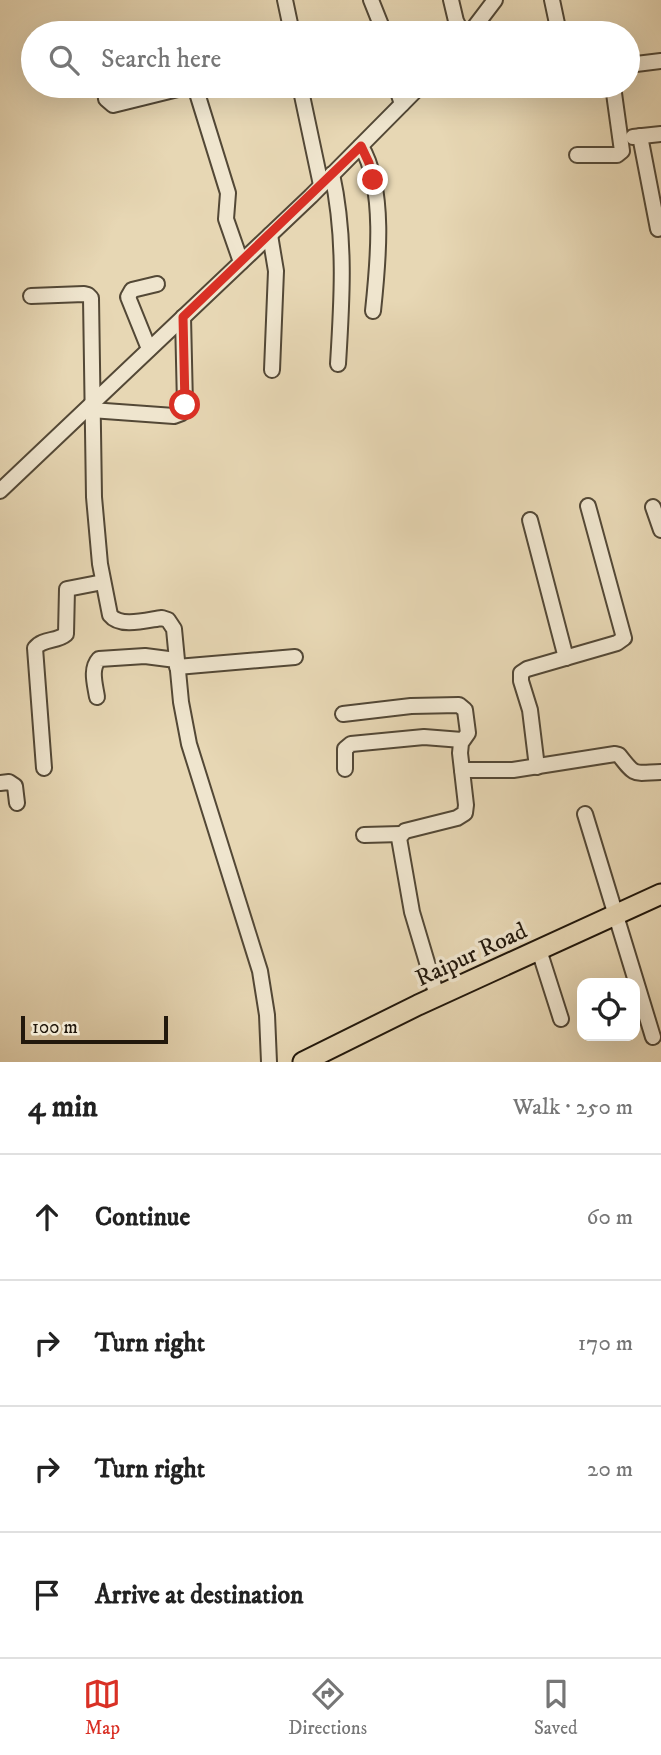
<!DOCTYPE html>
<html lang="en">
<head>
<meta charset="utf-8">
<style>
  :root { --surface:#fff; --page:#f6f6f6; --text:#222; --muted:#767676; --line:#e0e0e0; --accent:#d93025 }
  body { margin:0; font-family:"IM FELL DW Pica",serif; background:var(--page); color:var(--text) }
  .controls { position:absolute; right:21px; bottom:21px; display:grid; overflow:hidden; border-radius:14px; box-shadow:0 7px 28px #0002 }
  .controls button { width:63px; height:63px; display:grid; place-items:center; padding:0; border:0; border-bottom:2px solid var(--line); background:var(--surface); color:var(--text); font:35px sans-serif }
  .scale { position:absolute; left:21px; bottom:18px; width:147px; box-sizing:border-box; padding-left:7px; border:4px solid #22180c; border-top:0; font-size:19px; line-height:24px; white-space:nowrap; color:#22180c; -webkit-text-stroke:5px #efe5ce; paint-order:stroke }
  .stop { position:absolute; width:21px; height:21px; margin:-16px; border:5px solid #d93025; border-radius:50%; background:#fff }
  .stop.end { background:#d93025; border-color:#fff; box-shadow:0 2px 7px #0008 }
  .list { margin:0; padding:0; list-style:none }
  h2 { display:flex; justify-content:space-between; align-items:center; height:91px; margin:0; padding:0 28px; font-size:30px }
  h2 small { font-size:23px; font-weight:400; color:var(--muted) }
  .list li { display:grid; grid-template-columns:46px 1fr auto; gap:21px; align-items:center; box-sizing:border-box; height:126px; padding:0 28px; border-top:2px solid var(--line) }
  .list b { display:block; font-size:26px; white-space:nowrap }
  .list em { font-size:23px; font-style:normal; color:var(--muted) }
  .icon { flex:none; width:38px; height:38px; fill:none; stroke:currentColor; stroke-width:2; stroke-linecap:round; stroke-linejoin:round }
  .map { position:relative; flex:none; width:661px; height:1062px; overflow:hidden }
  .search { position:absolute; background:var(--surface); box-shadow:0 7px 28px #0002; left:21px; right:21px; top:21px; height:77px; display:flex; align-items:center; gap:18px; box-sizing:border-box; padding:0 24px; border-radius:38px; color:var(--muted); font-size:26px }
  .sheet { height:595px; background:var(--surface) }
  nav { display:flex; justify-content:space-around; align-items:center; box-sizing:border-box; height:98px; border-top:2px solid var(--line); background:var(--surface); font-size:19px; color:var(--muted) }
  nav a { display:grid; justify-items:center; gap:4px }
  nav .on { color:var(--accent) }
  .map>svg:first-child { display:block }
</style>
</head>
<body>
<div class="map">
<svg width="661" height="1062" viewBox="0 0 661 1062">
  <rect width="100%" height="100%" fill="#e7d7b4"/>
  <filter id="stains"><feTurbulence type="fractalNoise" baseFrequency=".00286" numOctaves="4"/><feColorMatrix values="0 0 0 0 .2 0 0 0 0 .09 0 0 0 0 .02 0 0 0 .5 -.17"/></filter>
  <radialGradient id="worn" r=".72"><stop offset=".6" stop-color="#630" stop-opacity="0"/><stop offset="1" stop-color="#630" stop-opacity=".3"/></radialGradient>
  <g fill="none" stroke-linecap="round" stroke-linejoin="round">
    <defs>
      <g id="minor">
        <path d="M 285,0 L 292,33"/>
        <path d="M 371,0 L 383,30 L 389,33"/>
        <path d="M 451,0 L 456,21 L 462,33"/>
        <path d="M 552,0 L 559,33"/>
        <path d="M 390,33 L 410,30 L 415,33"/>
        <path d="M 470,33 L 495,0"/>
        <path d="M 628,65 L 661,61"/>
        <path d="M 105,86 L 106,99 L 113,105 L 190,86"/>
        <path d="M 191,86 L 197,93 L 228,193 L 226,219 L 241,262"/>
        <path d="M 300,86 L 321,185"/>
        <path d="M 396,86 L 402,104"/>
        <path d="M 640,136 L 658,229"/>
        <path d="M 633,137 L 661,134"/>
        <path d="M 361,146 C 386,188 378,264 373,311"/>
        <path d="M 577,155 L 617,155 L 622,151 L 613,86"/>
        <path d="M 332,174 C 346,238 342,300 338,364"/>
        <path d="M 270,235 L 276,271 L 272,370"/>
        <path d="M 31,296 L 84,294 L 88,295 L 91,298 L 94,497 L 100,564 L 110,615 C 120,628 147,620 162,618 L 168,620 L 174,629 L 181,702 L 189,744 L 260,971 L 267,1015 L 269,1062"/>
        <path d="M 149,349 L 128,297 L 132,290 L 157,284"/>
        <path d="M 91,410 L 174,416 L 182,413 L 185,405 L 183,317"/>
        <path d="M 0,491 L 311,196 L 420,86"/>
        <path d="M 653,507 L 661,530"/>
        <path d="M 530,520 L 566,658"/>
        <path d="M 177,667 L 295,657"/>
        <path d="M 97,697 C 95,684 90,669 99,659 L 145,656 L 176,660"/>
        <path d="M 343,714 L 411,706 L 459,705 L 465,710 L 468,733 L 461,743 L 460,753 L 466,805 L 465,813 L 457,818 L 405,831 L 399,838 L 412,912 L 437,996"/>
        <path d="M 537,767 L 530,710 L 521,681 L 521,673 L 527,669 L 617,643 L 624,638 L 588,506"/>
        <path d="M 44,768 L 35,648 C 43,638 57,642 66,634 L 67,589 L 103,582"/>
        <path d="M 345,769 L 345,749 L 351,744 L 424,737 L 462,740"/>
        <path d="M 462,770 L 513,770 L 615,754 L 619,755 C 636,777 633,773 661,772"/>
        <path d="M 0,783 L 9,782 L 15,786 L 17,803"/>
        <path d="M 585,814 L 653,1037"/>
        <path d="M 364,835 L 401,834"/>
        <path d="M 539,950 L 561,1019"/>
      </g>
      <path id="major" d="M 303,1062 L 418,1005 L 661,894"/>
    </defs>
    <use href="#minor" stroke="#534836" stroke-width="18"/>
    <use href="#major" stroke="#22180c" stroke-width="23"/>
    <use href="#minor" stroke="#efe5ce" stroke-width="14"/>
    <use href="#major" stroke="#e7d7b4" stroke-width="19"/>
  </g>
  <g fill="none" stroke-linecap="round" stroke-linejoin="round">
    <path stroke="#d93025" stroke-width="9" d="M 185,405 L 183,317 L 361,146 L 369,163 L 373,180"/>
  </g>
  <g text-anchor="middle" stroke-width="7" stroke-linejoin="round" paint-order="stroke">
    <g font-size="24" fill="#22180c" stroke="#efe5ce">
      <text transform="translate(471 954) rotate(-25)" y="8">Raipur Road</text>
    </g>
  </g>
  <rect width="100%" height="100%" filter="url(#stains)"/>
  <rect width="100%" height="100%" fill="url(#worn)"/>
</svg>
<div class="controls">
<button><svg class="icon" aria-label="locate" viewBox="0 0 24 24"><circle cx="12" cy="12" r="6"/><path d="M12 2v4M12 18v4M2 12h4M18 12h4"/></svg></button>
</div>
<div class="scale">100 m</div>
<div class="stop" style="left:185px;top:405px"></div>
<div class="stop end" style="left:373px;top:180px"></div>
<div class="search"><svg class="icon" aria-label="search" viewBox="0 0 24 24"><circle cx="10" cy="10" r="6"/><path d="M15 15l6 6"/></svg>Search here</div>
</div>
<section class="sheet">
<h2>4 min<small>Walk · 250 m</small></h2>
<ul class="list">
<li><svg class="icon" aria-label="ahead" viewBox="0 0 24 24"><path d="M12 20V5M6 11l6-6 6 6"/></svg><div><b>Continue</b></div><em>60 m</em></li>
<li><svg class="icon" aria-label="right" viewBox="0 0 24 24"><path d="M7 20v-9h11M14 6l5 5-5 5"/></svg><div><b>Turn right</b></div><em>170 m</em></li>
<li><svg class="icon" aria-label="right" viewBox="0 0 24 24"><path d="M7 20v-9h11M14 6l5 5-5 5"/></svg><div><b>Turn right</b></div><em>20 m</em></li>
<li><svg class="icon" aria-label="arrive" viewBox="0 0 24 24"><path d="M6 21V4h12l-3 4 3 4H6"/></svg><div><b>Arrive at destination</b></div></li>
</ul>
</section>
<nav>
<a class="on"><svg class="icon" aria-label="map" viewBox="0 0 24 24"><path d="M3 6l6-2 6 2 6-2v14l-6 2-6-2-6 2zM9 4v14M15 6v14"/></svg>Map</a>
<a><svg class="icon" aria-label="directions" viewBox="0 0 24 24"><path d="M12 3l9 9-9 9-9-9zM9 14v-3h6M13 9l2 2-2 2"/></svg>Directions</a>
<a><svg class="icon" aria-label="saved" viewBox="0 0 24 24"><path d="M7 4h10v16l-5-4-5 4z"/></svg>Saved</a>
</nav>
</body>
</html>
